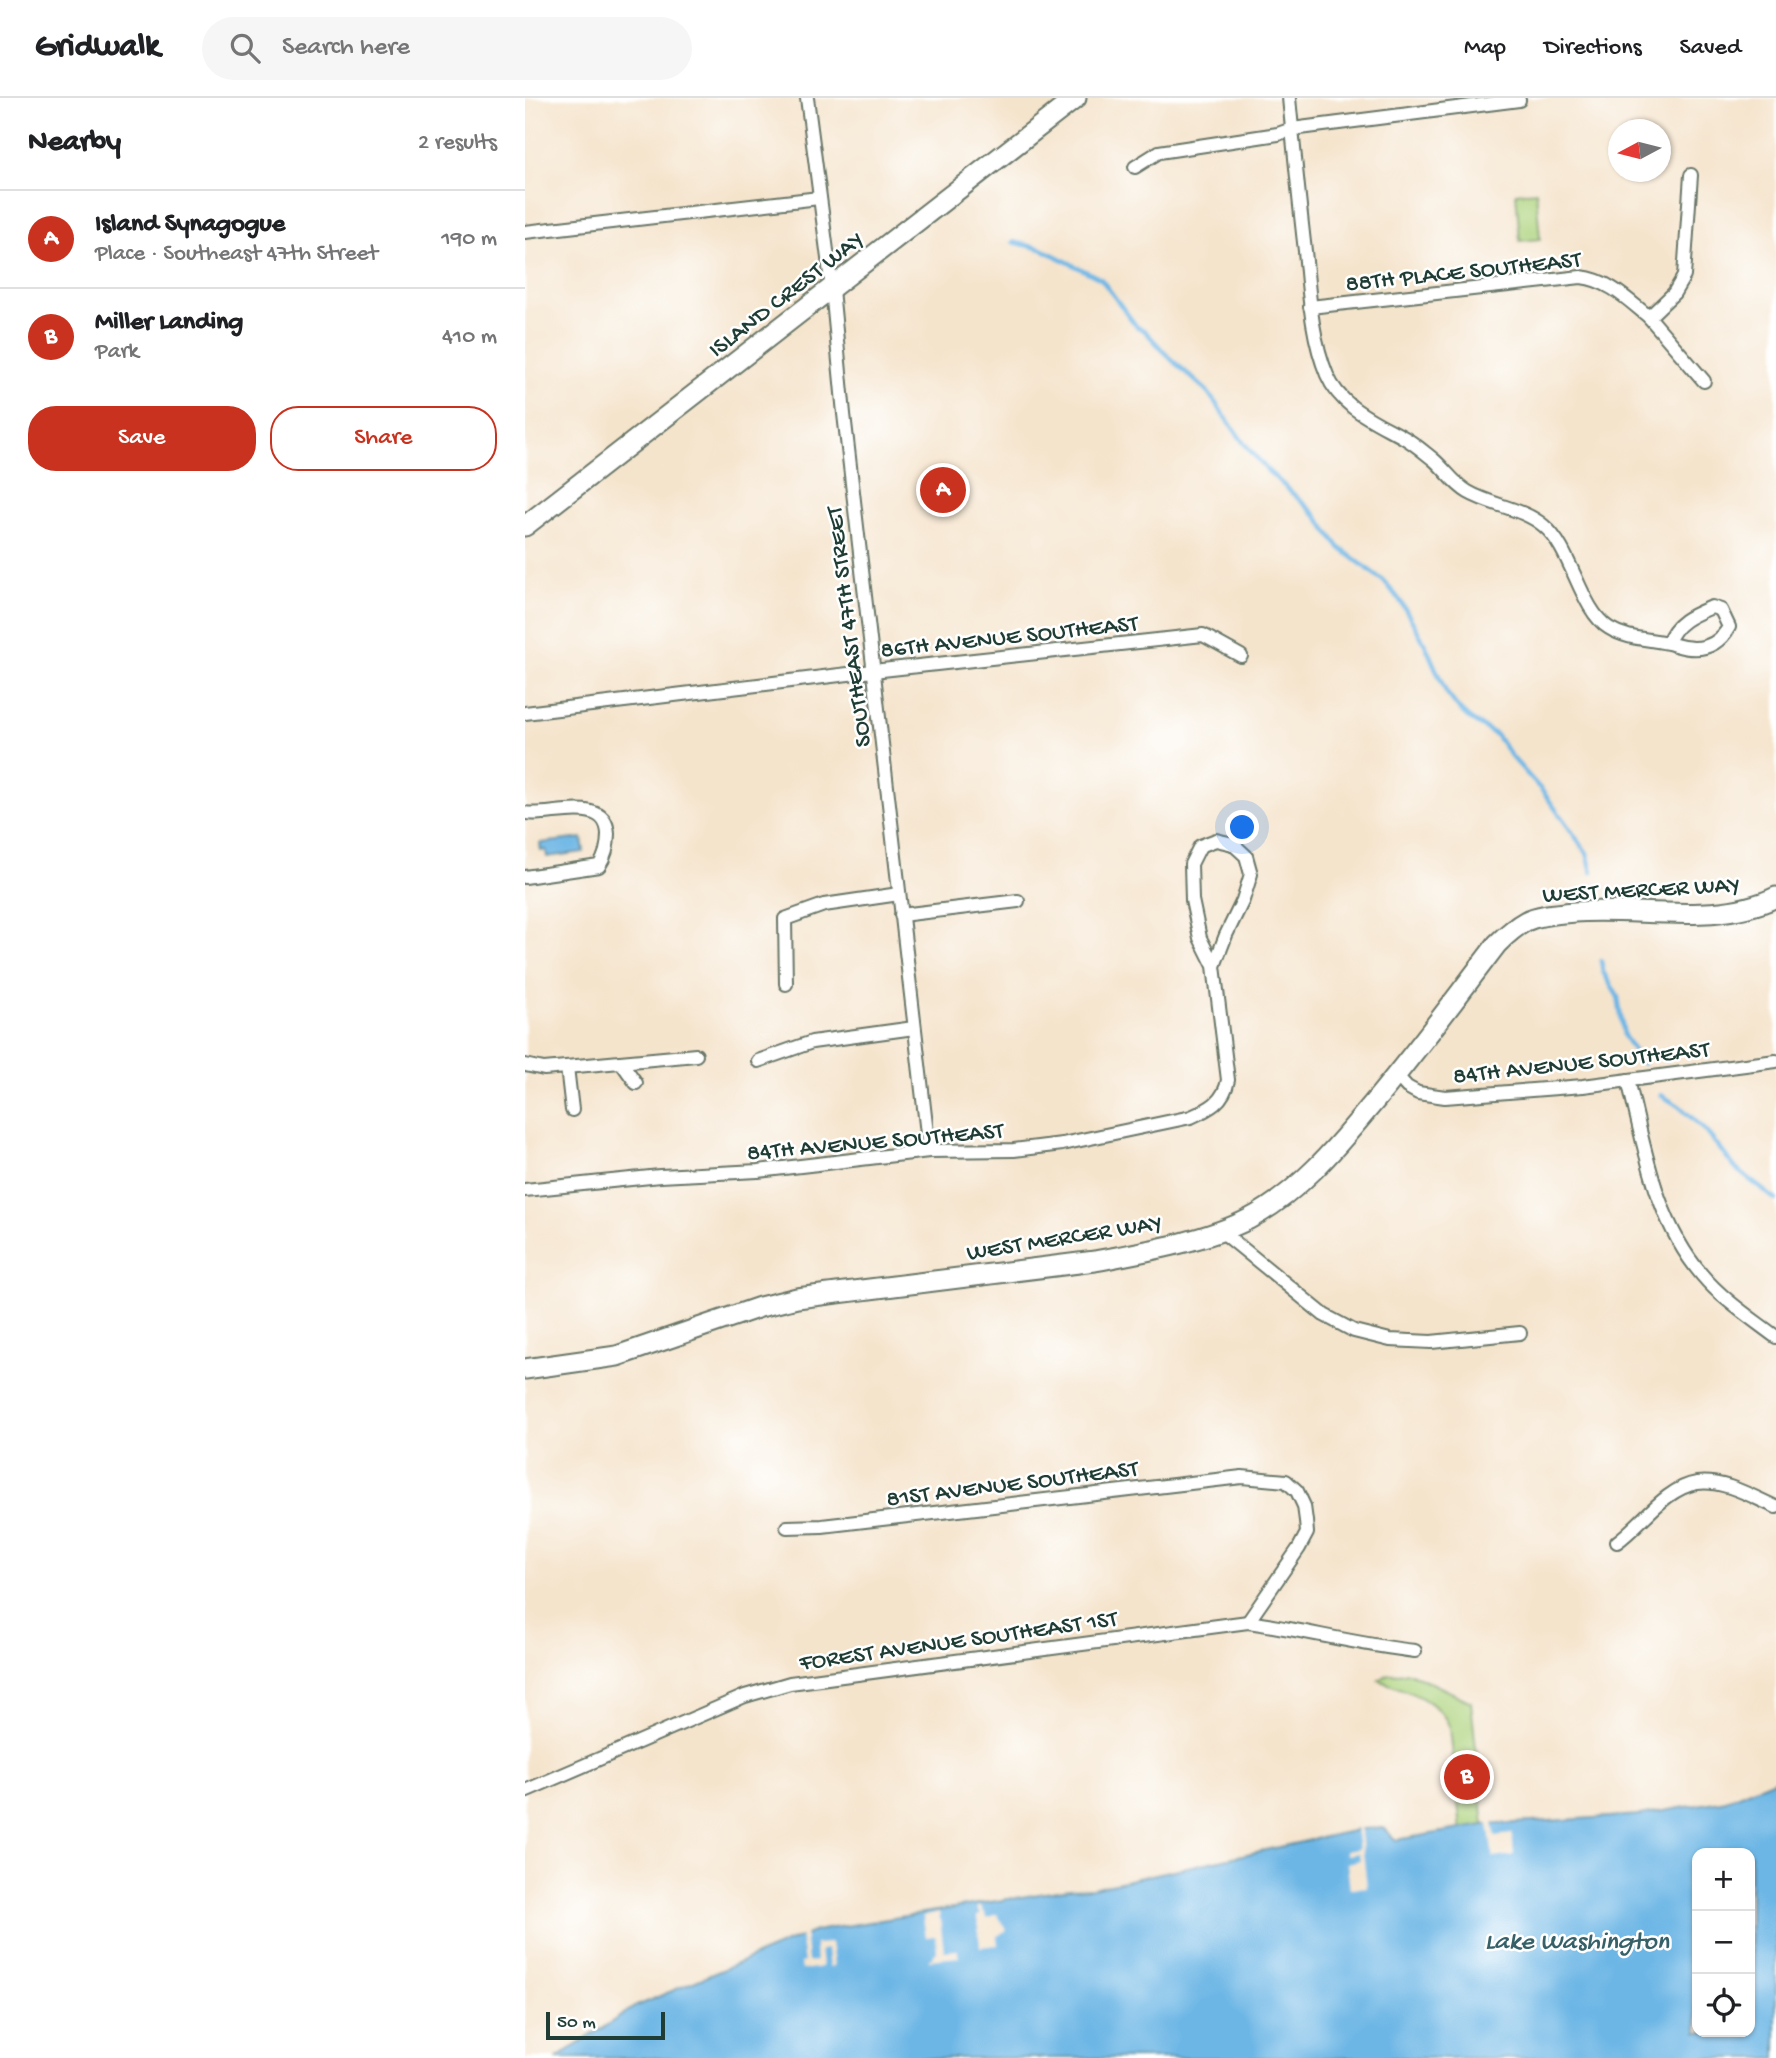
<!DOCTYPE html>
<html lang="en">
<head>
<meta charset="utf-8">
<style>
  :root { --surface:#fff; --page:#f6f6f6; --text:#202124; --muted:#757577; --line:#e0e0e0; --accent:#c8321e }
  body { margin:0; font-family:"Gochi Hand",sans-serif; background:var(--page); color:var(--text) }
  .controls { position:absolute; right:21px; bottom:21px; display:grid; overflow:hidden; border-radius:14px; box-shadow:0 2px 5px #0004 }
  .controls button { width:63px; height:63px; display:grid; place-items:center; padding:0; border:0; border-bottom:2px solid var(--line); background:var(--surface); color:var(--text); font:35px sans-serif }
  .compass { position:absolute; left:1083px; top:21px; width:63px; height:63px; border-radius:50%; background:var(--surface); box-shadow:0 2px 5px #0004; rotate:263deg }
  .scale { position:absolute; left:21px; bottom:18px; width:119px; box-sizing:border-box; padding-left:7px; border:4px solid #1f3d34; border-top:0; font-size:19px; line-height:24px; white-space:nowrap; color:#1f3d34; -webkit-text-stroke:5px #fff; paint-order:stroke }
  .you { position:absolute; left:718px; top:730px; width:24px; height:24px; margin:-18px; border:5px solid #fff; border-radius:50%; background:#1a73e8; box-shadow:0 0 0 10px #1a73e833 }
  .badge { display:grid; place-items:center; width:46px; height:46px; border-radius:50%; background:var(--accent); color:#fff; font-size:23px; font-weight:700 }
  .pin { position:absolute; translate:-50% -50%; border:4px solid #fff; box-shadow:0 2px 7px #0006 }
  .list { margin:0; padding:0; list-style:none }
  h2 { display:flex; justify-content:space-between; align-items:center; height:91px; margin:0; padding:0 28px; font-size:30px }
  h2 small { font-size:23px; font-weight:400; color:var(--muted) }
  .list li { display:grid; grid-template-columns:46px 1fr auto; gap:21px; align-items:center; box-sizing:border-box; height:98px; padding:0 28px; border-top:2px solid var(--line) }
  .list b { display:block; font-size:26px; white-space:nowrap }
  .list p { margin:0; font-size:23px; white-space:nowrap; color:var(--muted) }
  .list em { font-size:23px; font-style:normal; color:var(--muted) }
  .actions { display:flex; gap:14px; padding:21px 28px }
  .actions a { flex:1; padding:16px 0; border:2px solid var(--accent); border-radius:28px; text-align:center; font-size:24px; color:var(--accent) }
  .actions .main { background:var(--accent); color:#fff }
  .icon { flex:none; width:38px; height:38px; fill:none; stroke:currentColor; stroke-width:2; stroke-linecap:round; stroke-linejoin:round }
  .map { position:relative; flex:none; width:1251px; height:1960px; overflow:hidden }
  header { display:flex; align-items:center; gap:42px; box-sizing:border-box; height:98px; padding:0 35px; background:var(--surface); border-bottom:2px solid var(--line) }
  header strong { font-size:33px }
  nav { display:flex; gap:38px; margin-inline-start:auto; font-size:24px }
  .search { width:490px; height:63px; background:var(--page); display:flex; align-items:center; gap:18px; box-sizing:border-box; padding:0 24px; border-radius:38px; color:var(--muted); font-size:26px }
  main { display:flex }
  aside { flex:1; background:var(--surface) }
  .map>svg:first-child { display:block }
</style>
</head>
<body>
<header>
<strong>Gridwalk</strong>
<div class="search"><svg class="icon" aria-label="search" viewBox="0 0 24 24"><circle cx="10" cy="10" r="6"/><path d="M15 15l6 6"/></svg>Search here</div>
<nav><a>Map</a><a>Directions</a><a>Saved</a></nav>
</header>
<main>
<aside>
<h2>Nearby<small>2 results</small></h2>
<ul class="list">
<li><span class="badge">A</span><div><b>Island Synagogue</b><p>Place · Southeast 47th Street</p></div><em>190 m</em></li>
<li><span class="badge">B</span><div><b>Miller Landing</b><p>Park</p></div><em>410 m</em></li>
</ul>
<div class="actions"><a class="main">Save</a><a>Share</a></div>
</aside>
<div class="map">
<svg width="1251" height="1960" viewBox="0 0 1251 1960">
  <rect width="100%" height="100%" fill="#fff"/>
  <filter id="ink" filterUnits="userSpaceOnUse"><feTurbulence type="fractalNoise" baseFrequency=".0143" numOctaves="2"/><feDisplacementMap in="SourceGraphic" scale="14" xChannelSelector="R" yChannelSelector="G"/><feConvolveMatrix kernelMatrix="1 2 1 2 8 2 1 2 1" color-interpolation-filters="sRGB"/></filter>
  <filter id="wash" filterUnits="userSpaceOnUse"><feTurbulence type="fractalNoise" baseFrequency=".00686" numOctaves="4" result="noise"/><feDisplacementMap in="SourceGraphic" scale="28" xChannelSelector="R" yChannelSelector="G"/><feGaussianBlur stdDeviation="1.57" result="paint"/><feColorMatrix in="noise" values="0 0 0 0 0 0 0 0 0 0 0 0 0 0 0 0 0 1.4 0 .05"/><feComposite in="paint" operator="in"/></filter>
  <g filter="url(#wash)">
    <rect width="100%" height="100%" fill="#f5e4cc"/>
    <g fill="#add37d" stroke="#668858" stroke-width="2">
      <path d="M 1011,93 L 1015,141 L 995,143 L 991,95 Z"/>
      <path d="M 886,1575 L 946,1604 L 959,1727 L 936,1732 L 925,1630 C 916,1602 880,1593 854,1582 L 864,1576 Z"/>
    </g>
    <g fill="#6cb6e5" stroke="#467a8c" stroke-width="2" fill-rule="evenodd">
      <path d="M 57,740 L 59,754 L 22,759 L 21,752 L 16,753 L 15,745 Z"/>
      <path d="M 1251,1681 L 1251,1960 L 32,1960 L 111,1908 L 290,1833 L 544,1791 L 567,1790 L 836,1731 L 858,1730 L 871,1742 L 959,1727 L 1115,1717 L 1201,1702 ZM 1172,1755 L 1225,1755 L 1225,1934 L 1172,1934 Z"/>
    </g>
    <g fill="#f5e4cc">
      <path d="M 963,1724 L 968,1724 L 970,1738 L 987,1736 L 989,1757 L 968,1760 Z"/>
      <path d="M 835,1728 L 842,1789 L 825,1791 L 822,1765 L 835,1762 L 834,1755 L 821,1757 L 821,1753 L 834,1751 L 831,1729 Z"/>
      <path d="M 455,1808 L 463,1820 L 472,1816 L 482,1832 L 472,1838 L 473,1847 L 455,1849 L 452,1818 L 456,1817 L 452,1810 Z"/>
      <path d="M 414,1814 L 419,1853 L 433,1852 L 434,1859 L 403,1862 L 412,1854 L 411,1838 L 401,1839 L 398,1818 Z"/>
      <path d="M 280,1834 L 283,1864 L 291,1863 L 290,1846 L 306,1845 L 309,1868 L 304,1869 L 302,1851 L 295,1852 L 297,1869 L 277,1872 L 276,1865 L 279,1864 L 275,1835 Z"/>
    </g>
    <g fill="none" stroke-linecap="round" stroke-linejoin="round">
      <g stroke="#6cb6e5" stroke-width="4.5">
        <path d="M 488,144 L 517,151 L 576,181 L 612,229 L 619,232 L 646,261 L 682,293 L 718,344 L 742,372 L 790,416 L 814,449 L 861,485 L 876,504 L 899,544 L 921,594 L 934,611 L 945,621 L 971,637 L 986,658 L 1019,695 L 1062,755 L 1067,774"/>
        <path d="M 1076,863 L 1078,874 L 1093,899 L 1099,938 L 1118,966"/>
        <path d="M 1136,997 L 1154,1008 L 1180,1032 L 1211,1071 L 1251,1102"/>
      </g>
    </g>
  </g>
  <g filter="url(#ink)">
    <g fill="none" stroke-linecap="round" stroke-linejoin="round">
      <defs>
        <g id="street">
          <path d="M 282,0 L 307,191 L 319,316 L 404,1053"/>
          <path d="M 764,0 C 769,51 774,102 780,153 C 784,193 786,239 802,277 C 816,310 850,323 878,339 C 889,345 899,354 908,361 C 920,371 929,386 943,394 C 967,408 998,410 1019,428 C 1047,451 1055,512 1084,530 C 1105,543 1127,540 1150,547 C 1173,554 1192,550 1204,529 L 1196,512 L 1187,509 C 1168,517 1150,524 1143,545"/>
          <path d="M 610,69 L 634,54 L 753,36 L 767,31 L 994,2"/>
          <path d="M 1166,77 L 1159,178 L 1149,195 L 1124,219 L 1179,283"/>
          <path d="M 0,134 L 294,100"/>
          <path d="M 785,209 L 1056,179 C 1084,182 1103,202 1124,219"/>
          <path d="M 0,615 L 348,573 L 678,537 L 716,558"/>
          <path d="M 0,715 C 24,720 81,696 83,736 C 83,748 81,758 74,768 L 0,779"/>
          <path d="M 376,817 L 493,803"/>
          <path d="M 261,886 L 260,821 L 299,807 L 374,796"/>
          <path d="M 233,963 L 287,944 L 389,930"/>
          <path d="M 96,964 L 111,985"/>
          <path d="M 0,967 L 19,971 L 171,957"/>
          <path d="M 42,969 L 47,1012"/>
          <path d="M 872,978 L 882,989 L 893,995 L 920,999 L 1058,988 L 1251,963"/>
          <path d="M 1103,982 C 1120,1050 1130,1122 1177,1177 C 1197,1201 1226,1220 1251,1239"/>
          <path d="M 0,1092 L 135,1078 L 233,1073 L 404,1053 L 489,1052 L 537,1046 L 666,1019 C 684,1011 699,1004 703,982 L 689,868 L 675,840 L 667,802 L 666,766 L 675,748 L 691,742 L 708,746 L 721,758 L 726,776 L 718,802 L 701,837 L 689,868"/>
          <path d="M 695,1132 L 799,1217 L 829,1233 L 865,1242 L 906,1244 L 995,1235"/>
          <path d="M 262,1429 L 297,1428 L 717,1379 L 761,1383 L 772,1393 L 779,1408 L 781,1423 L 782,1435 L 774,1450 L 723,1524"/>
          <path d="M 1092,1444 C 1117,1426 1140,1390 1172,1385 C 1198,1381 1228,1399 1251,1409"/>
          <path d="M 0,1693 L 220,1598 L 265,1585 L 723,1524 C 779,1532 834,1547 890,1553"/>
        </g>
        <g id="secondary">
          <path d="M 0,428 L 551,0"/>
          <path d="M 0,1271 L 92,1258 L 235,1209 L 272,1200 L 570,1163 C 618,1154 681,1143 724,1121 C 773,1095 810,1051 844,1010 C 889,957 930,901 972,846 C 981,837 990,829 1001,823 C 1016,816 1033,816 1049,814 C 1114,809 1192,828 1251,799"/>
        </g>
      </defs>
      <use href="#street" stroke="#6a7769" stroke-width="16"/>
      <use href="#secondary" stroke="#6a7769" stroke-width="23"/>
      <use href="#street" stroke="#fff" stroke-width="12"/>
      <use href="#secondary" stroke="#fff" stroke-width="19"/>
    </g>
  </g>
  <g text-anchor="middle" stroke-width="5" stroke-linejoin="round" paint-order="stroke">
    <g font-size="24" fill="#1f3d34" stroke="#fff">
      <text transform="translate(938 172) rotate(-6)" y="8">88TH PLACE SOUTHEAST</text>
      <text transform="translate(260 195) rotate(-38)" y="8">ISLAND CREST WAY</text>
      <text transform="translate(322 529) rotate(-97)" y="8">SOUTHEAST 47TH STREET</text>
      <text transform="translate(484 537) rotate(-6)" y="8">86TH AVENUE SOUTHEAST</text>
      <text transform="translate(1116 790) rotate(-3)" y="8">WEST MERCER WAY</text>
      <text transform="translate(1056 963) rotate(-6)" y="8">84TH AVENUE SOUTHEAST</text>
      <text transform="translate(350 1042) rotate(-5)" y="8">84TH AVENUE SOUTHEAST</text>
      <text transform="translate(539 1138) rotate(-9)" y="8">WEST MERCER WAY</text>
      <text transform="translate(487 1384) rotate(-7)" y="8">81ST AVENUE SOUTHEAST</text>
      <text transform="translate(433 1541) rotate(-8)" y="8">FOREST AVENUE SOUTHEAST 1ST</text>
    </g>
    <g font-size="26" font-style="italic" fill="#366169" stroke="#fff">
      <text x="1052" y="1850">Lake Washington</text>
    </g>
  </g>
</svg>
<div class="controls">
<button>+</button>
<button>−</button>
<button><svg class="icon" aria-label="locate" viewBox="0 0 24 24"><circle cx="12" cy="12" r="6"/><path d="M12 2v4M12 18v4M2 12h4M18 12h4"/></svg></button>
</div>
<svg class="compass" viewBox="-18 -18 36 36"><path d="M0-13l5 13h-10z" fill="#e53935"/><path d="M0 13l5-13h-10z" fill="#757577"/></svg>
<div class="scale">50 m</div>
<div class="you"></div>
<div class="pin badge" style="left:418px;top:392px">A</div>
<div class="pin badge" style="left:942px;top:1679px">B</div>
</div>
</main>
</body>
</html>
